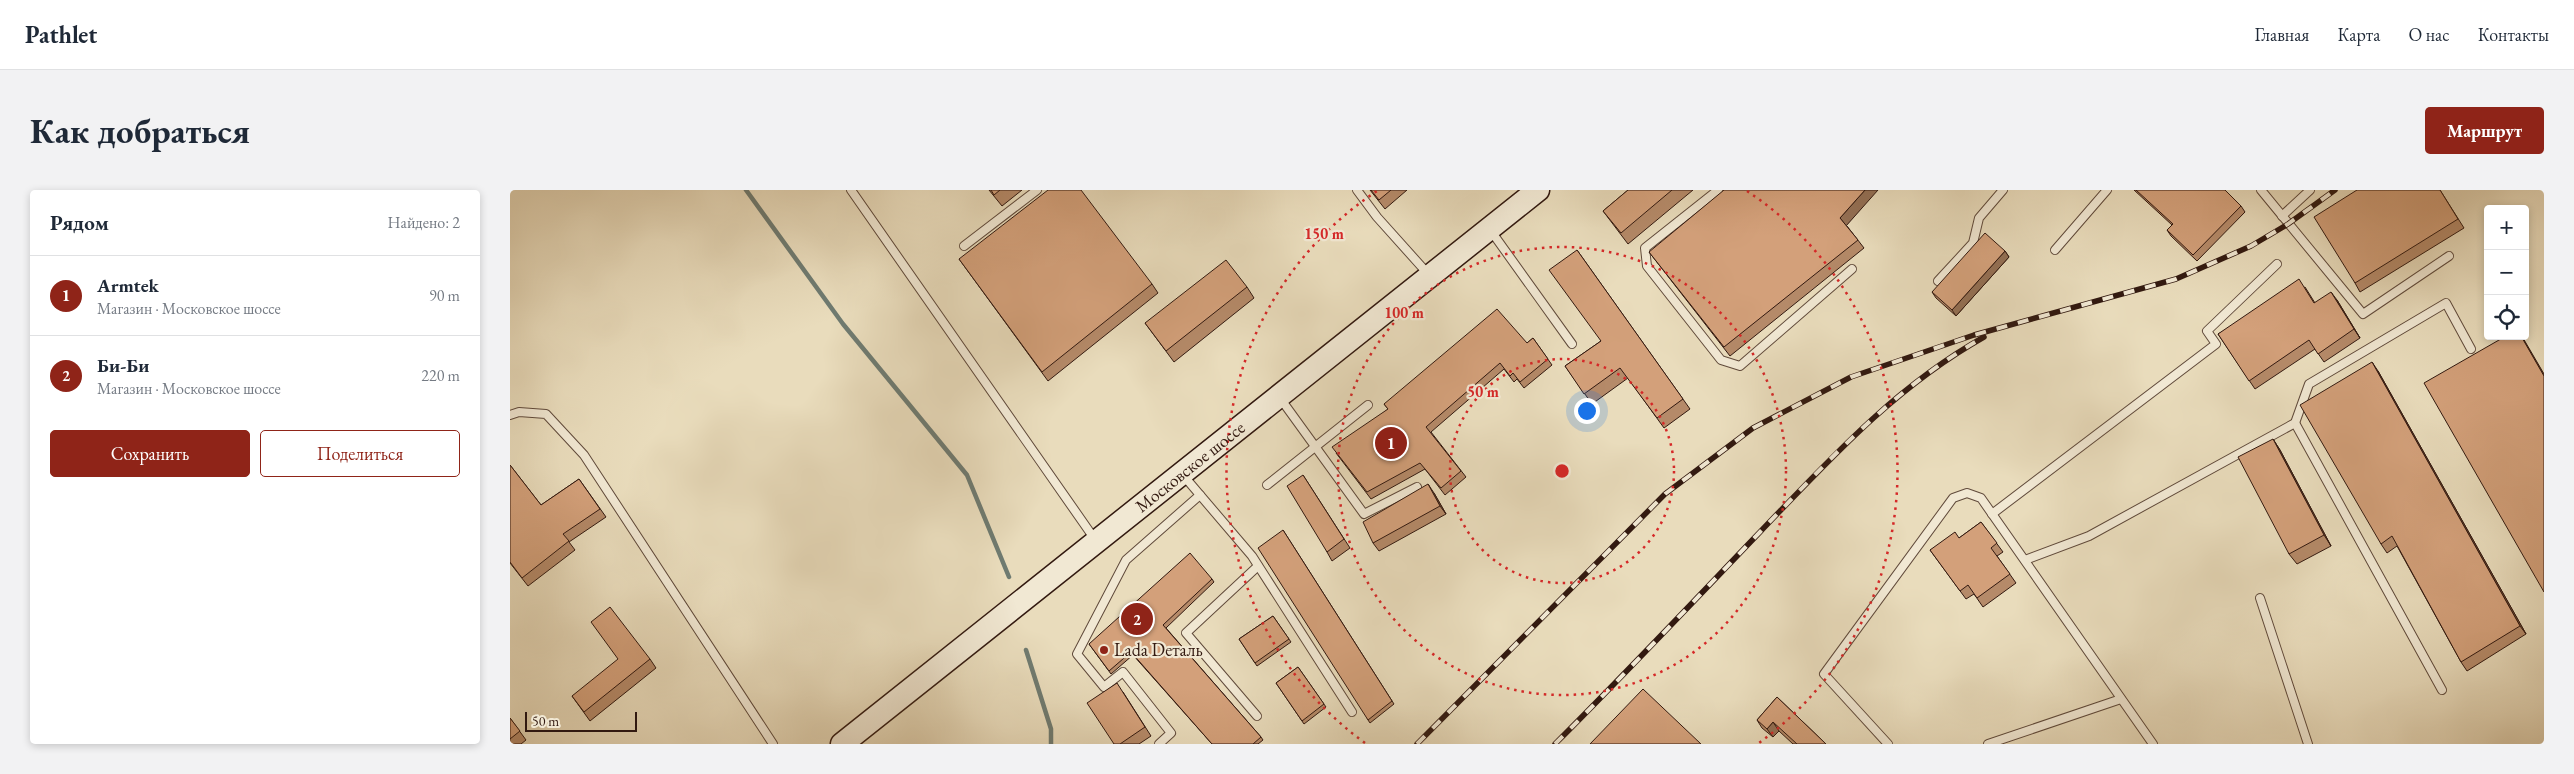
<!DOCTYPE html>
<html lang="ru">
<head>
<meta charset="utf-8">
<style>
  :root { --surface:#fff; --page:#f2f2f3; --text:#1f2937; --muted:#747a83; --line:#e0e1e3; --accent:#8f2418 }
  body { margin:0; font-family:"EB Garamond",serif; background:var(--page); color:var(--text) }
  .controls { position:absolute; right:15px; top:15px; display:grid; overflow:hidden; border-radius:5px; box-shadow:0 2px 8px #0003 }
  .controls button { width:45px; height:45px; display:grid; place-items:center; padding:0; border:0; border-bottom:1px solid var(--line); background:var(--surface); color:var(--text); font:25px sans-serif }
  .scale { position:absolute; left:15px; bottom:12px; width:112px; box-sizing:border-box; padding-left:5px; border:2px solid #321910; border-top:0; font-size:14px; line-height:18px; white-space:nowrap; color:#321910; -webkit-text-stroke:4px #f1e8d3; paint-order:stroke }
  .you { position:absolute; left:1076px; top:220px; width:18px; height:18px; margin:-12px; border:4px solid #fff; border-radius:50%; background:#1a73e8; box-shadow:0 0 0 8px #1a73e833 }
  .badge { display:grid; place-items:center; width:32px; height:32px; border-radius:50%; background:var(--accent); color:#fff; font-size:16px; font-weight:700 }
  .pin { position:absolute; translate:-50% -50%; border:2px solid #fff; box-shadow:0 1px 5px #0006 }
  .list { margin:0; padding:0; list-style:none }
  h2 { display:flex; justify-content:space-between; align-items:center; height:65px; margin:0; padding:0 20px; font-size:21px }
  h2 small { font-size:16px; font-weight:400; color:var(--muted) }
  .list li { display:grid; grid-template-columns:32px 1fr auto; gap:15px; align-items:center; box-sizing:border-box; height:80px; padding:0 20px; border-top:1px solid var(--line) }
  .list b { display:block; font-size:19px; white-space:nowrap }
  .list p { margin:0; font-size:16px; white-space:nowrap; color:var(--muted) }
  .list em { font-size:16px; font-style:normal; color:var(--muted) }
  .actions { display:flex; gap:10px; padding:15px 20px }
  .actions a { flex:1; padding:11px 0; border:1px solid var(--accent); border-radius:5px; text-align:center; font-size:18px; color:var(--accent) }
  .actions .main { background:var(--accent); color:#fff }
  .icon { flex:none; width:28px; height:28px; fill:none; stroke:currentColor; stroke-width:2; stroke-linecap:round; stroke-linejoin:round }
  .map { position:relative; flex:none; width:2034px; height:554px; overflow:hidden; border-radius:5px }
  header { display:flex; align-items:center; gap:30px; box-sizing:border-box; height:70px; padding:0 25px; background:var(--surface); border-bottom:1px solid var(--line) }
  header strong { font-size:24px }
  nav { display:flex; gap:28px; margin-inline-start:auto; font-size:18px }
  .intro { display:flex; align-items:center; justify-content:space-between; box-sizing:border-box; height:120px; padding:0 30px }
  h1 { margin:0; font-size:35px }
  .button { padding:12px 22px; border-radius:5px; background:var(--accent); color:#fff; font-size:18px; font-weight:700 }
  main { display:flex; gap:30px; padding:0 30px }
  aside { flex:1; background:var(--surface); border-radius:5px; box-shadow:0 2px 8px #0003 }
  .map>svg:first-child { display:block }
</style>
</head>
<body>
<header>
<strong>Pathlet</strong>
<nav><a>Главная</a><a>Карта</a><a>О нас</a><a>Контакты</a></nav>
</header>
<div class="intro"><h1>Как добраться</h1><a class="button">Маршрут</a></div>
<main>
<aside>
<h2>Рядом<small>Найдено: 2</small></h2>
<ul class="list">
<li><span class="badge">1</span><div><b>Armtek</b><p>Магазин · Московское шоссе</p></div><em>90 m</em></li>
<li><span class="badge">2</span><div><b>Би-Би</b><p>Магазин · Московское шоссе</p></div><em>220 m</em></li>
</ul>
<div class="actions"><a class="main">Сохранить</a><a>Поделиться</a></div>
</aside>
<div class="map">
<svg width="2034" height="554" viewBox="0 0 2034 554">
  <rect width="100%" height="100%" fill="#e9dcbc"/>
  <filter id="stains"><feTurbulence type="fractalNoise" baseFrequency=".004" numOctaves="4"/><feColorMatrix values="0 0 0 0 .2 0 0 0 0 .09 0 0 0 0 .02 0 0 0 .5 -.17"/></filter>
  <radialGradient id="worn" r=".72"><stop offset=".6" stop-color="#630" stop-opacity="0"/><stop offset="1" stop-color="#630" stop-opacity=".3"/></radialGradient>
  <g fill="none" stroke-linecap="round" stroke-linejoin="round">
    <g stroke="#6f7b71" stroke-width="4.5">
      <path d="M 236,0 L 333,134 L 457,285 L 499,387"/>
      <path d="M 516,460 L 541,539 L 541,554"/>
    </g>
    <defs>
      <g id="service">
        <path d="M 341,0 L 586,351"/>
        <path d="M 847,0 L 867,27 L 919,85"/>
        <path d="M 1208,0 L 1135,58 L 1137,76 L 1211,170 L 1230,176 L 1342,79"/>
        <path d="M 1751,0 L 1853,124 L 1939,66"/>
        <path d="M 1772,26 L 1800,0"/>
        <path d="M 981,41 L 1062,154"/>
        <path d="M 454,56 L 527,0"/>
        <path d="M 1545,60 L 1597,0"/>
        <path d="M 1428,91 L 1463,53 L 1469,28 L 1493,0"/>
        <path d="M 770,208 L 854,324 L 907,297"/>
        <path d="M 0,225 L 9,222 L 36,224 L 74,265 L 263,554"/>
        <path d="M 1785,233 L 1932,500"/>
        <path d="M 673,285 L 742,366 L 842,522"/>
        <path d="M 757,295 L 858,215"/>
        <path d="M 1482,324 L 1706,154 L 1697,141 L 1767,74"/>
        <path d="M 1515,370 L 1579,346 L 1785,233 L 1799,194 L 1936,113 L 1961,159"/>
        <path d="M 1750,408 L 1798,554"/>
        <path d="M 747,526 L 676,443 L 748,376"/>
        <path d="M 649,554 L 661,543 L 613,482 L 594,497 L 567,464 L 616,370 L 690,305"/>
        <path d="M 1378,554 L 1314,484 L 1443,308 L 1457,303 L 1471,308 L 1643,554"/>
        <path d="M 1478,554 L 1611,509"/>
      </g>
      <g id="secondary">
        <path id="s1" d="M 332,554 L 1028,0"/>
      </g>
    </defs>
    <use href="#service" stroke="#604a3b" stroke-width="10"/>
    <use href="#secondary" stroke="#321910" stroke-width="25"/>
    <use href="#service" stroke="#f1e8d3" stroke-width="8"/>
    <use href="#secondary" stroke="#f1e8d3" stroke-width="22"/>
    <defs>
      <g id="rail">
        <path d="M 907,554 L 1155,304 L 1243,238 L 1341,187 L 1464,145 L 1666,89 L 1741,56 L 1778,34 L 1825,0"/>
        <path d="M 1045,554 C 1115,484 1182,413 1250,342 C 1320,269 1385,197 1474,147"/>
      </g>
    </defs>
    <use href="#rail" stroke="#321910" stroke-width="5.5"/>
    <use href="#rail" stroke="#f1e8d3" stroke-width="4" stroke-dasharray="11" stroke-linecap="butt"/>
  </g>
  <g fill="#b58a69" stroke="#321910">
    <path d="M 479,0 L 512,0 L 492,16 Z"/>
    <path d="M 860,0 L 897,0 L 875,19 Z"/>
    <path d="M 1118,0 L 1183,0 L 1118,54 L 1093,21 Z"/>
    <path d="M 1624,0 L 1715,0 L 1731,16 L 1735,22 L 1687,71 L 1661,46 L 1657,40 L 1662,35 Z"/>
    <path d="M 1847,0 L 1930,0 L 1954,38 L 1850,102 L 1845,93 Z"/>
    <path d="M 1337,36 L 1354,58 L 1220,166 L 1139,62 Z"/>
    <path d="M 1067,60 L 1180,219 L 1154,238 L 1118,188 L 1082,214 L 1055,176 L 1091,151 Z"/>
    <path d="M 1495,61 L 1499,67 L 1446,126 L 1426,108 L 1422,102 Z"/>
    <path d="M 449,69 L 642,94 L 648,103 L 538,191 Z"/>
    <path d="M 737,97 L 744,108 L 664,172 L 635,133 Z"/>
    <path d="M 1795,97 L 1805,113 L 1827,110 L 1850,148 L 1814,172 L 1805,159 L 1745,199 L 1708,144 Z"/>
    <path d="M 1023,148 L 1042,175 L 1014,198 L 1007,189 L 1004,192 L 994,179 L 921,242 L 956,287 L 935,305 L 915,279 L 861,309 L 826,263 L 878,219 L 874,214 L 1017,153 Z"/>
    <path d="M 1868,181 L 2016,444 L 1957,481 L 1951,472 L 1887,356 L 1877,363 L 1871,354 Z"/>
    <path d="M 1763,249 L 1770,260 L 1821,356 L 1787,374 L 1779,364 Z"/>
    <path d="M 0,275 L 31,315 L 69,289 L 96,327 L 59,352 L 65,360 L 18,396 L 0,373 Z"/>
    <path d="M 793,285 L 840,358 L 822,371 L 817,362 Z"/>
    <path d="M 924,303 L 936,324 L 869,361 L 863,353 Z"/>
    <path d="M 1471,332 L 1493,362 L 1487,366 L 1506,393 L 1473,417 L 1464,404 L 1456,409 L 1420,360 L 1449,348 Z"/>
    <path d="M 773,340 L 884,514 L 860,533 L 858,530 Z"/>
    <path d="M 702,389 L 704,392 L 656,438 L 751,547 L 753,550 L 748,554 L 702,554 L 623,465 L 601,484 L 579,454 Z"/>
    <path d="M 763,426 L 781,452 L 747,476 L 729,449 Z"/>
    <path d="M 140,469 L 146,478 L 80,531 L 62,506 Z"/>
    <path d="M 788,477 L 816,517 L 794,534 L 766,493 Z"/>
    <path d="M 613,502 L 641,546 L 629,554 L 604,554 Z"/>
    <path d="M 1267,507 L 1316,554 L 1283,554 L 1269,541 L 1263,547 L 1252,538 L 1247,530 Z"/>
    <path d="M 0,528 L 16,550 L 11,554 L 0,554 Z"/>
  </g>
  <g fill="#947055" stroke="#321910">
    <path d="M 1355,0 L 1368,0 L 1336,36 L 1330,28 Z"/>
    <path d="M 1495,61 L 1499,67 L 1446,126 L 1442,120 Z"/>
    <path d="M 1821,102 L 1827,110 L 1850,148 L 1844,139 Z"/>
    <path d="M 2011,146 L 2013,148 L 2034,184 L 2034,186 Z"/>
    <path d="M 1862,172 L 1868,181 L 2016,444 L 2010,436 Z"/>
    <path d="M 1763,249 L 1770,260 L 1821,356 L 1814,345 Z"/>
    <path d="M 918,294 L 924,303 L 936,324 L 930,316 Z"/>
    <path d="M 1263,532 L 1269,541 L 1263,547 L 1257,539 Z"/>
  </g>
  <g fill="#d3a07a" stroke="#321910">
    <path d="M 481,0 L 490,0 L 484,5 Z"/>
    <path d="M 538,0 L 571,0 L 642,94 L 532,182 L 449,69 Z"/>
    <path d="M 861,0 L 881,0 L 869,10 Z"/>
    <path d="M 1118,0 L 1162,0 L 1111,43 L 1093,21 Z"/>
    <path d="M 1214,0 L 1355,0 L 1330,28 L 1348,50 L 1214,157 L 1139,62 Z"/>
    <path d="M 1626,0 L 1715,0 L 1731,16 L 1683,65 L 1657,40 L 1663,34 Z"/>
    <path d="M 1847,0 L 1930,0 L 1948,29 L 1845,93 L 1804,27 Z"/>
    <path d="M 1475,43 L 1495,61 L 1442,120 L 1422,102 Z"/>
    <path d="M 1067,60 L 1173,209 L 1147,228 L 1110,178 L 1074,204 L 1055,176 L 1091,151 L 1039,80 Z"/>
    <path d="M 716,70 L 737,97 L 656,161 L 635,133 Z"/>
    <path d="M 1789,89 L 1804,113 L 1821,102 L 1844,139 L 1808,164 L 1799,150 L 1739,191 L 1708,144 Z"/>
    <path d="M 987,119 L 1017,153 L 1023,148 L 1038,169 L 1010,192 L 1003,183 L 1000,186 L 990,173 L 916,237 L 951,281 L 931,298 L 910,273 L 857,302 L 822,257 L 878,219 L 874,214 Z"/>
    <path d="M 1996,146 L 2011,146 L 2034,186 L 2034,402 L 1914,193 Z"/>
    <path d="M 1862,172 L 2010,436 L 1951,472 L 1882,346 L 1871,354 L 1790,215 Z"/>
    <path d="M 1763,249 L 1814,345 L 1779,364 L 1728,267 Z"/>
    <path d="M 0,275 L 31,315 L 69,289 L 90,319 L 53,344 L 59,351 L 12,388 L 0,372 Z"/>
    <path d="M 793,285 L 834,349 L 817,362 L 777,296 Z"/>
    <path d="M 918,294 L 930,316 L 863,353 L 853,332 Z"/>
    <path d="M 1471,332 L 1487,353 L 1481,358 L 1500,384 L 1467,408 L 1458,395 L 1450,401 L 1420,360 L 1445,342 L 1449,348 Z"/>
    <path d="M 773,340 L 882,511 L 858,530 L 748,358 Z"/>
    <path d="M 680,363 L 702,389 L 653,435 L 751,547 L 743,554 L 702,554 L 621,462 L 599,481 L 579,454 Z"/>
    <path d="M 100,417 L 140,469 L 74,522 L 62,506 L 108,469 L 81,432 Z"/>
    <path d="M 763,426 L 779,449 L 745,473 L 729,449 Z"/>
    <path d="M 788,477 L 814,514 L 792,531 L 766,493 Z"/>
    <path d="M 607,493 L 635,537 L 610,554 L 604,554 L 577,513 Z"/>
    <path d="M 1133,499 L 1191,554 L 1080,554 Z"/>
    <path d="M 1267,507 L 1316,554 L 1287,554 L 1263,532 L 1257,539 L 1247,530 Z"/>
    <path d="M 0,528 L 10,541 L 0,549 Z"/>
  </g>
  <g fill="none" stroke="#d62828" stroke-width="2.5" stroke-dasharray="2.5 5">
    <circle cx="1052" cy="281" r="112"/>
    <circle cx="1052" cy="281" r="224"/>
    <path d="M855 553A336 336 0 0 1 867 1M1237 1A336 336 0 0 1 1249 553"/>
  </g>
  <circle fill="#8f2418" stroke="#f1e8d3" stroke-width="2" cx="594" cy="460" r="5"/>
  <g text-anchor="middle" stroke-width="4.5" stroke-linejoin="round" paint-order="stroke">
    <g font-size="18" fill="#321910" stroke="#f1e8d3">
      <text dy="6" stroke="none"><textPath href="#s1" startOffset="445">Московское шоссе</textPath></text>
    </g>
    <g font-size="18" fill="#321910" stroke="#f1e8d3" text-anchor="start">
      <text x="604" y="466">Lada Dеталь</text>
    </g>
  </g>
  <circle cx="1052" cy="281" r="8" fill="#d62828" stroke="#f1e8d3" stroke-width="2.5"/>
  <g font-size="15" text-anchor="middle" font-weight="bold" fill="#d62828" stroke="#f1e8d3" stroke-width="4.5" stroke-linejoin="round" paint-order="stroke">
    <text x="814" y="49">150 m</text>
    <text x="894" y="128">100 m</text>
    <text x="973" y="207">50 m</text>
  </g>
  <rect width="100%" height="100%" filter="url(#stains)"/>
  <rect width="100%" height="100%" fill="url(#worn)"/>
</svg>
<div class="controls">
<button>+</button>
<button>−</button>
<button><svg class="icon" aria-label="locate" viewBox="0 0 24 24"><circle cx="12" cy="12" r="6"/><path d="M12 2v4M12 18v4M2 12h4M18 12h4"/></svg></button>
</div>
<div class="scale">50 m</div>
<div class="you"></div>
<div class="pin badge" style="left:881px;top:253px">1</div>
<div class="pin badge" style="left:627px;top:429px">2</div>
</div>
</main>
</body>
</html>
